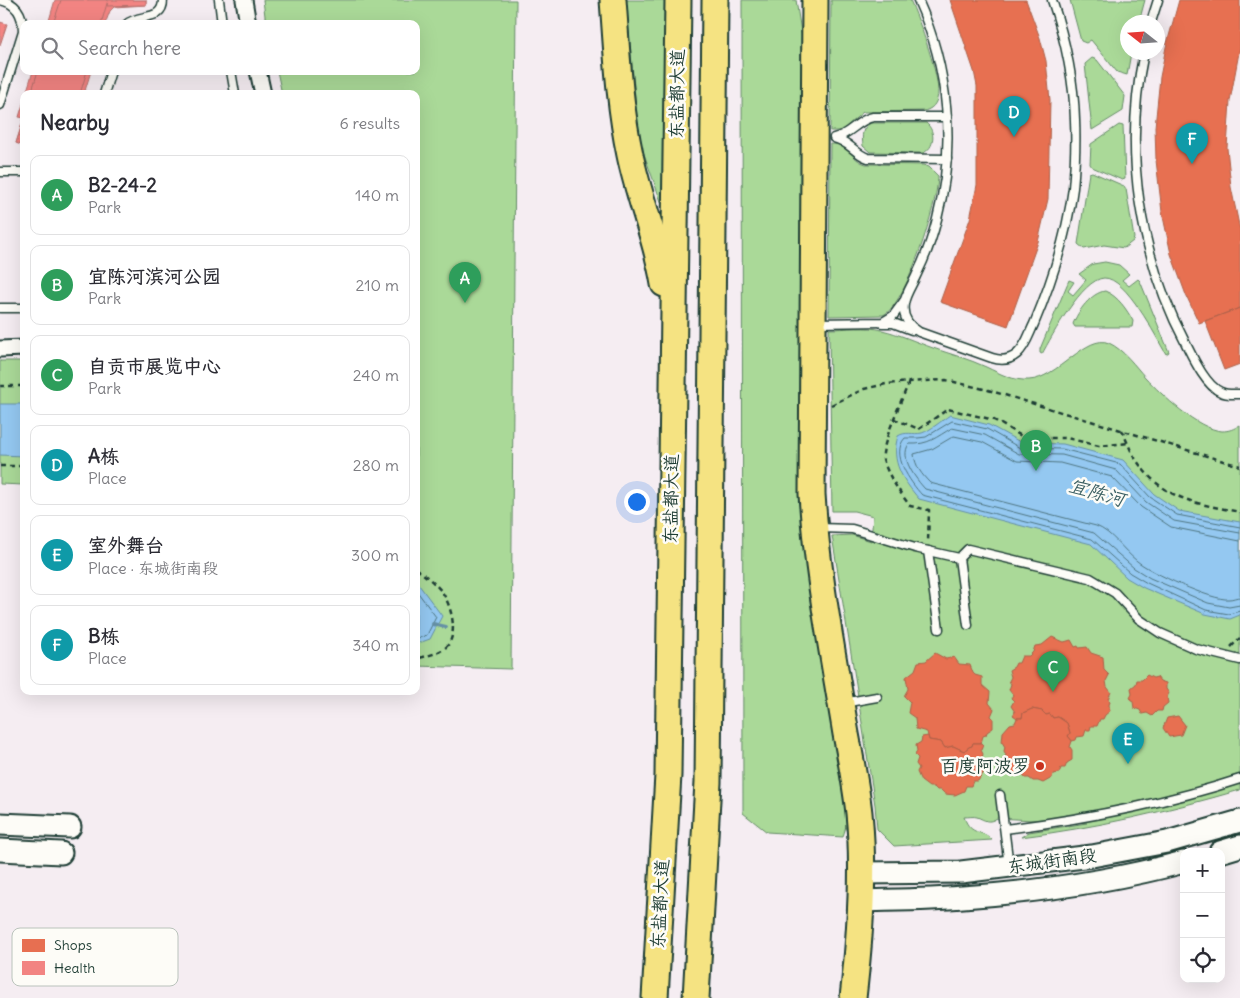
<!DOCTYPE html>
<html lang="en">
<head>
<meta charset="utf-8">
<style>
  :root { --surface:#fff; --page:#f2f2f3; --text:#2b2b33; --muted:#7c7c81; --line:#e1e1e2; --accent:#111827 }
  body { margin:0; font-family:Delius,"LXGW WenKai TC",sans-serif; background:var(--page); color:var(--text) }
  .controls { position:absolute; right:15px; bottom:15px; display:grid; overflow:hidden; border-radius:10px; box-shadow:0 5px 20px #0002 }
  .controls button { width:45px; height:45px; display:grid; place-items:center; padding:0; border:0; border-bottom:1px solid var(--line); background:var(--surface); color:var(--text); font:25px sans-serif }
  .compass { position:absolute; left:1120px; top:15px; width:45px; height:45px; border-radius:50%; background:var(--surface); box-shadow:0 5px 20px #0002; rotate:287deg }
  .you { position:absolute; left:636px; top:501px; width:18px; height:18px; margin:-12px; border:4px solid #fff; border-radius:50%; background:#1a73e8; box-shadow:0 0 0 8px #1a73e833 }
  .badge { display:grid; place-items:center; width:32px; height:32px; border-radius:50%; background:var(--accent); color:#fff; font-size:16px; font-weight:700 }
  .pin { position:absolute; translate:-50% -41px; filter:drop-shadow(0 1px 2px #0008) }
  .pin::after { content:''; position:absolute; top:26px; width:18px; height:15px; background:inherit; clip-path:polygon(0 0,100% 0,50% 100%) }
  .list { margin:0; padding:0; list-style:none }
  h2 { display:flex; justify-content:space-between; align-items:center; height:65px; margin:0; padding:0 20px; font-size:21px }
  h2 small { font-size:16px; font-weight:400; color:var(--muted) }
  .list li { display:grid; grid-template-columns:32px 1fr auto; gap:15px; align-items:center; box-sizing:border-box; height:80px; margin:0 10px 10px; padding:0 10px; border:1px solid var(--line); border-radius:10px }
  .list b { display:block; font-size:19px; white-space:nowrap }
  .list p { margin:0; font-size:16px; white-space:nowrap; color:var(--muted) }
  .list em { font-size:16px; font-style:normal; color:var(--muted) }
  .icon { flex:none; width:28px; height:28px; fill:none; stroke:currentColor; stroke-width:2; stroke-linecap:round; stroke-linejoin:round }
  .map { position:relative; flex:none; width:1240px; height:998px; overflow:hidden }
  .search { position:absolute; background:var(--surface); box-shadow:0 5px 20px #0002; left:20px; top:20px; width:400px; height:55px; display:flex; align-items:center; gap:12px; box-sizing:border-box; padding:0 18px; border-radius:10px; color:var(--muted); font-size:19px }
  .panel { position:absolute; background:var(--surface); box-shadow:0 5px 20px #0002; left:20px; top:90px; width:400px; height:605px; border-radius:10px }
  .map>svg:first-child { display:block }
</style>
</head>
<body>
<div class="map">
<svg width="1240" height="998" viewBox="0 0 1240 998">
  <rect width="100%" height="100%" fill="#f5edf2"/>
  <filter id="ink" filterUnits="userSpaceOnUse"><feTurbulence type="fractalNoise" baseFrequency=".02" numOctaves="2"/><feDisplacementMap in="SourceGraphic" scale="10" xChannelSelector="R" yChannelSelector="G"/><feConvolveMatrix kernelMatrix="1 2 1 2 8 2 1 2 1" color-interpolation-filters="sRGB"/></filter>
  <g filter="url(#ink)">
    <g fill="#aad998" stroke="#648b66">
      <path d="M 263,0 L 516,0 L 511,669 L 416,666 L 416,94 L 282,94 L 277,71 L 416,71 L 416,24 L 266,24 Z"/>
      <path d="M 626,0 L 665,0 L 664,210 L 639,140 Z"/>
      <path d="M 742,0 L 796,0 L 803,45 L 804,476 L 849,814 L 843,837 L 767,832 L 743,813 Z"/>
      <path d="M 831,0 L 910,0 C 918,18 943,82 937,99 C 935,106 930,110 923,111 L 863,112 L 841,131 L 830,131 Z"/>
      <path d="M 1070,0 L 1145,0 L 1139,22 L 1128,22 L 1128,52 L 1131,53 L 1127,75 L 1117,72 L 1091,40 L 1086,43 L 1081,41 Z"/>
      <path d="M 1092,58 L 1097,60 L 1125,96 L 1123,111 L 1092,130 L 1085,64 Z"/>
      <path d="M 871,123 L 926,123 C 936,131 935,148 923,153 L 870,152 L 863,146 C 862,136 861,128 871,123 Z"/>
      <path d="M 1119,125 L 1123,126 L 1125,179 L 1122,180 L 1092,167 L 1090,164 L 1091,144 Z"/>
      <path d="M 830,144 C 852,144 849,159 866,164 L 923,165 L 929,167 L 938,176 C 938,202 906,306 883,315 L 829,316 Z"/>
      <path d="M 1092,172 L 1124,186 L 1126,189 L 1134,238 L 1133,241 L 1124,248 L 1104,245 L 1084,249 L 1078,244 L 1089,173 Z"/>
      <path d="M 1105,262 L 1119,265 L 1129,274 L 1122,280 L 1129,286 L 1138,279 L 1140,281 L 1169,352 L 1166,354 C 1156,337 1126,277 1104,278 C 1082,279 1052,336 1042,354 L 1040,353 L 1040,349 L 1069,280 L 1074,282 L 1068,291 L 1073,295 L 1086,280 L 1079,274 L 1093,264 Z"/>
      <path d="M 1105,291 C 1118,296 1127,310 1133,321 L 1132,327 L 1075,327 L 1073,324 C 1078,311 1091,293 1105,291 Z"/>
      <path d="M 829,329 C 844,329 869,326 882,330 C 899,334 916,342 933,348 C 950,354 969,359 986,367 C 1001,374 1013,381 1029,380 C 1057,379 1087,333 1109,343 C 1124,350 1135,366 1145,377 C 1162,395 1197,429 1222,431 C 1229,431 1234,429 1240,425 L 1240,790 C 1168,811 1095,828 1021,837 L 1029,832 L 1087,823 L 997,818 C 988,824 985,820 977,817 C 974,816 968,817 964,817 C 971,837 983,829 992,840 L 894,846 L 877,829 L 875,805 L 859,704 L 865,703 L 865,696 L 858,696 L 832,536 L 852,535 L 871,541 L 873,516 L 854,511 L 832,511 Z"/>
      <path d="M 0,361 L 24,361 L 24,485 L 0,484 Z"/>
    </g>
    <g fill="#94c8f1" stroke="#6590a5">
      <path d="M 0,404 L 24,404 L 24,456 L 0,455 Z"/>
      <path d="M 950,415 L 989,425 L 1022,443 L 1063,444 L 1123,460 L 1154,494 L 1179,511 L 1240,522 L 1240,615 L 1230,619 L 1205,614 L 1144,588 L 1127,578 L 1091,544 L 919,499 C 903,480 890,462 898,436 C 906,431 913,435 922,433 C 931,430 941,421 950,415 Z"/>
      <path d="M 416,581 L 442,616 L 430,639 L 416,644 Z"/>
    </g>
    <g fill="#e76f51" stroke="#ab6048">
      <path d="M 950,0 L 1026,0 L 1040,38 L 1046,61 L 1050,100 L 1048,199 L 1038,242 L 1008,326 L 940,302 L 970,219 L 977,185 L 977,86 L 974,71 Z"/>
      <path d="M 1179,0 L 1240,0 L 1240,47 L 1230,101 L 1227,148 L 1231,187 L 1240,230 L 1240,308 L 1199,323 L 1186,295 L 1171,254 L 1162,212 L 1156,160 L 1155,127 L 1160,77 L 1166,47 Z"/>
      <path d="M 1240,308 L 1240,364 L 1224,370 L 1205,321 Z"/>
      <path d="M 1052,637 L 1064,642 L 1071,640 L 1075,647 L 1078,646 L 1079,648 L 1087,647 L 1091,653 L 1103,657 L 1104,670 L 1109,675 L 1106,681 L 1107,687 L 1111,692 L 1108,699 L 1110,701 L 1109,705 L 1110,711 L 1105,715 L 1103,719 L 1100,719 L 1097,726 L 1091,726 L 1090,730 L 1086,730 L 1084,736 L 1077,737 L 1076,740 L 1072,741 L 1068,736 L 1070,733 L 1067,723 L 1058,717 L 1053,718 L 1050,714 L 1046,715 L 1042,711 L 1032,709 L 1023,713 L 1022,718 L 1017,718 L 1013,715 L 1015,712 L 1011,706 L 1014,701 L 1011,698 L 1013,695 L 1009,690 L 1011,684 L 1009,681 L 1011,677 L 1009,670 L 1014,667 L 1016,663 L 1019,663 L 1022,656 L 1029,656 L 1033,652 L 1035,646 L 1042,645 Z"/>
      <path d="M 935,653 L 946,659 L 954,657 L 959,664 L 970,665 L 973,673 L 975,675 L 982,677 L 982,685 L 990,692 L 989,703 L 994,709 L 991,716 L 993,718 L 993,728 L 987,732 L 986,735 L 983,736 L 981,743 L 973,743 L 972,746 L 969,747 L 964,751 L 953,746 L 945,748 L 941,742 L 929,740 L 927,732 L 916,729 L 915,718 L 908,713 L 910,702 L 904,696 L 908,689 L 906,677 L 915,670 L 918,662 L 926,661 Z"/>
      <path d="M 1147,675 L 1153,678 L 1157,677 L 1160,681 L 1166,683 L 1166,689 L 1169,693 L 1167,697 L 1168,703 L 1163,707 L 1162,711 L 1157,711 L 1152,716 L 1147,713 L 1142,714 L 1140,710 L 1134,708 L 1133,702 L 1130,698 L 1132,694 L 1131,688 L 1136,684 L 1137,680 L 1142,680 Z"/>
      <path d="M 1032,709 L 1042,711 L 1046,715 L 1050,714 L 1053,718 L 1058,717 L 1067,723 L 1070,733 L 1068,736 L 1072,741 L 1070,747 L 1072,750 L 1072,760 L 1067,763 L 1065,768 L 1061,768 L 1059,773 L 1053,774 L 1052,778 L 1043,783 L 1038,781 L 1033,781 L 1029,778 L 1025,778 L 1022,774 L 1017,775 L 1009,769 L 1004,759 L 1006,755 L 1004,751 L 1005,747 L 1002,742 L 1003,732 L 1010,724 L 1015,723 L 1017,718 L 1022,718 L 1023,713 Z"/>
      <path d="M 1178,716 L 1185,725 L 1181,735 L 1169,737 L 1163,728 L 1167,718 Z"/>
      <path d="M 928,736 L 929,740 L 941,742 L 945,748 L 953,746 L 964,751 L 969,747 L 972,746 L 973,743 L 981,743 L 983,745 L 981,750 L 983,754 L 982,758 L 985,762 L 984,772 L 978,781 L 973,781 L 971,786 L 966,786 L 964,791 L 955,795 L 945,794 L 941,790 L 937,790 L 934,787 L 929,787 L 921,781 L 917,772 L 919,768 L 916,764 L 918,758 L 915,755 L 917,751 L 916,745 L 921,742 L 922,737 Z"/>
    </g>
    <g fill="#f28482" stroke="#b36f6b">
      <path d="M 55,0 L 146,0 L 146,5 L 114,7 L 110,11 L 105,24 L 48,24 Z"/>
      <path d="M 61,0 L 108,0 L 101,24 L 53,24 Z"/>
      <path d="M 108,0 L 146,0 L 146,5 L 107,6 Z"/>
      <path d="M 0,22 L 7,24 L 0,45 Z"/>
      <path d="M 33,71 L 91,71 L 84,94 L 26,94 Z"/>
      <path d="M 38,71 L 87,71 L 80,94 L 31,94 Z"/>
      <path d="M 24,101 L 24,146 L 16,143 L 24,118 L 19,117 Z"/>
      <path d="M 24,118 L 24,146 L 16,143 Z"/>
    </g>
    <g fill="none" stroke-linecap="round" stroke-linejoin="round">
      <g stroke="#4e7580" stroke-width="1">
        <path d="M 1240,527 L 1177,515 L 1150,497 L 1120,464 L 1062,449 L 1020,448 L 987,429 L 952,421 L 926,437 L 918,438 L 905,438 C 890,454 910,482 922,495 L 1092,539 L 1130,573 L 1147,583 L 1206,610 L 1229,614 L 1240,611"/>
        <path d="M 1240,533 L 1174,521 L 1146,502 L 1116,470 L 1062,455 L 1019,454 L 985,435 L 952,428 C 936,437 929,445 909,444 C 899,458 916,479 925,489 L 1094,533 L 1134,568 L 1150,578 L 1208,603 L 1229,607 L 1240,605"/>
        <path d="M 1240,541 L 1171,527 L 1141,507 L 1112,477 L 1060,463 L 1017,461 L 982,442 L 954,436 L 932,449 L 914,454 C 915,466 922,475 930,483 L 1096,526 C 1112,532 1123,550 1137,561 C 1150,572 1212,601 1229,599 C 1233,599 1236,597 1240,597"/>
        <path d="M 416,590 L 436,617 L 427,635 L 416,639"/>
      </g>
      <path stroke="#6590a5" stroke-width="4" d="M 433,624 L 446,627"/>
      <defs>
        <g id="service">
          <path d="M 0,0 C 17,3 23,15 23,31 L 0,105"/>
          <path d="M 219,0 L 222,24"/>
          <path d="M 918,0 C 949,69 956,146 937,219 C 932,239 925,258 916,276 C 912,285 905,295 904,304 C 902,316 909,326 919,332 L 992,358 C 1001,361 1010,360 1017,354 C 1026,346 1029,334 1034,324 C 1052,281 1067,235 1073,188 C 1075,166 1076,143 1075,120 C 1074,79 1065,39 1052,0"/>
          <path d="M 1151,22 L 1158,0"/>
          <path d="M 127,24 C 139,13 163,22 163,0"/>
          <path d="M 1144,52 C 1123,151 1139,255 1186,344 C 1193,358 1206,386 1221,392 C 1227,395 1234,394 1240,394"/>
          <path d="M 231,71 L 235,94"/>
          <path d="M 104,94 L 111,71"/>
          <path d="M 947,117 L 873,117 C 857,120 850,135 834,138 C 849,141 855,154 868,158 L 947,159"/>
          <path d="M 0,172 L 24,172"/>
          <path d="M 0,308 L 24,308"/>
          <path d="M 817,323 L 883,322 L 893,316 L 904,301"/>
          <path d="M 882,323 L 893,323 L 912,330"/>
          <path d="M 819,528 L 852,529 L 915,548 L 959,558"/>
          <path d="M 928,551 L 939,629"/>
          <path d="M 968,625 L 959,558 L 968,549 L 1090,578 L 1115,593 L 1139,619 L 1160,633 L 1196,649 L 1240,660"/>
          <path d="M 843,703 L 877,697"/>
          <path d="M 1000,795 L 1009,866"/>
          <path d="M 1005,829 C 1084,819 1164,804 1240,779"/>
        </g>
        <g id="minor">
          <path d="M 244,0 L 248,24"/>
          <path d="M 258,71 L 263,94"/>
          <path d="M 0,349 L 24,348"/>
        </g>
        <g id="secondary">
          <path d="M 0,824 L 70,827"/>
          <path d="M 0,850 L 61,853"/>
          <path d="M 1220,852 L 1240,846"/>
          <path d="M 861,873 L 961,872 L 1092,856 L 1167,842 L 1240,821"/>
          <path d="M 860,901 C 894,900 929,900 963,897 C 1037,892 1112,881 1184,862"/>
        </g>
        <g id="trunk">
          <path d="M 613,0 C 617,52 619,104 630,155 C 639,199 657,240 664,284"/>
          <path d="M 815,0 L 812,494 C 817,574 833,654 846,734 C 851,760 856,786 859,813 C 865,873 860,937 853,998"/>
          <path d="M 655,998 L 668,775 L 678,0"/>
          <path d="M 696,998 L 708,782 L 715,0"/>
        </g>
      </defs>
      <use href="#service" stroke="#1f3d34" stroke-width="11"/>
      <use href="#minor" stroke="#1f3d34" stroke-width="19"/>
      <use href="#secondary" stroke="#1f3d34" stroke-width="25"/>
      <use href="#trunk" stroke="#1f3d34" stroke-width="29"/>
      <g stroke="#1f3d34" stroke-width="2.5" stroke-dasharray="5 4" stroke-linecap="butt">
        <path d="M 909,382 C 904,395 880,447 883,459 C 888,476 899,491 910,506 L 929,510 L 928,543"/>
        <path d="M 0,386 L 24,386"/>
        <path d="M 831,405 L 864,389 L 886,384 L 909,382 L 946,380 L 988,390 L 1240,466"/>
        <path d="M 894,419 L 919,429 L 948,409 L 994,420 L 1025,438 L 1067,438 L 1099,446 L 1128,443"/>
        <path d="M 1122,430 C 1126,439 1130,450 1135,458 C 1162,500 1195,503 1240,512"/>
        <path d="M 0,466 L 24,466"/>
        <path d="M 416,569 C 425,575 436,584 442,592 C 451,605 458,631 448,645 C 442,653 426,656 416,659"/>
        <path d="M 1231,647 L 1240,638"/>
      </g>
      <use href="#service" stroke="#fdfcf7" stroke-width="8"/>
      <use href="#minor" stroke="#fdfcf7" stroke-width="15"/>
      <use href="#secondary" stroke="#fdfcf7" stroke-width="21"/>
      <use href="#trunk" stroke="#f5e382" stroke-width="25"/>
    </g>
  </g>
  <circle fill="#c8321e" stroke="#fdfcf7" stroke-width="2" cx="1040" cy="766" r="5"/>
  <g text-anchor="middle" stroke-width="5" stroke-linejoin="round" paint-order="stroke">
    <g font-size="18" fill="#1f3d34" stroke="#fdfcf7">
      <text transform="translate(677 94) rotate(-89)" y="6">东盐都大道</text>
      <text transform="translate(671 499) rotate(-89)" y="6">东盐都大道</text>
      <text transform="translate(1052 861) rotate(-8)" y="6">东城街南段</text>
      <text transform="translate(660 904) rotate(-87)" y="6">东盐都大道</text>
    </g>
    <g font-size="18" fill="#1f3d34" stroke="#fdfcf7" text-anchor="end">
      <text x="1030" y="772">百度阿波罗</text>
    </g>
    <g font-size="19" font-style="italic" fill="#3c6063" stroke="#fdfcf7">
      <text transform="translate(1097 492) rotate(16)" y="7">宜陈河</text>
    </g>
  </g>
  <rect x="12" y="928" width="166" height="58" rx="8" fill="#fdfcf7" stroke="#bac3bc" stroke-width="1"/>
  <rect x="22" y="939" width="23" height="13" fill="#e76f51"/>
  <rect x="22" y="961" width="23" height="14" fill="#f28482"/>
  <g font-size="14" fill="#1f3d34">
    <text x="54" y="950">Shops</text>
    <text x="54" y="973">Health</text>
  </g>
</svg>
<div class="controls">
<button>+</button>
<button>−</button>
<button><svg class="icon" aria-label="locate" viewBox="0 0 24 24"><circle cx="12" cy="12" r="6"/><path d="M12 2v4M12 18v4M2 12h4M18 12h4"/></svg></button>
</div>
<svg class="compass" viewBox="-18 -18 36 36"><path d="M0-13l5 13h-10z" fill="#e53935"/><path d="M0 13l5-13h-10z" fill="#7c7c81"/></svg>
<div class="you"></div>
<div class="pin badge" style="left:465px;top:303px;background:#2e9e5b">A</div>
<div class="pin badge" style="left:1036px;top:471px;background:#2e9e5b">B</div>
<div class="pin badge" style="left:1053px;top:692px;background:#2e9e5b">C</div>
<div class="pin badge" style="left:1014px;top:137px;background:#0f9aa8">D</div>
<div class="pin badge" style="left:1128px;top:764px;background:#0f9aa8">E</div>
<div class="pin badge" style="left:1192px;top:164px;background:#0f9aa8">F</div>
<div class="search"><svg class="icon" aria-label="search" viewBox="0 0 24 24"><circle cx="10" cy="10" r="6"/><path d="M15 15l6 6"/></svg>Search here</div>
<section class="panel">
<h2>Nearby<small>6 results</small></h2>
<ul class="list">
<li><span class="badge" style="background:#2e9e5b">A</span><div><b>B2-24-2</b><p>Park</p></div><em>140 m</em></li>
<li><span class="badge" style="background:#2e9e5b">B</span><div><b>宜陈河滨河公园</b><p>Park</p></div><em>210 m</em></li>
<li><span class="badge" style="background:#2e9e5b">C</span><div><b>自贡市展览中心</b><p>Park</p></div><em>240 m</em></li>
<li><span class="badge" style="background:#0f9aa8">D</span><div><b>A栋</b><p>Place</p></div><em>280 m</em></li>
<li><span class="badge" style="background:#0f9aa8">E</span><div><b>室外舞台</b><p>Place · 东城街南段</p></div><em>300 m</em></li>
<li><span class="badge" style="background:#0f9aa8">F</span><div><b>B栋</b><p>Place</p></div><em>340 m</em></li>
</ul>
</section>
</div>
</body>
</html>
